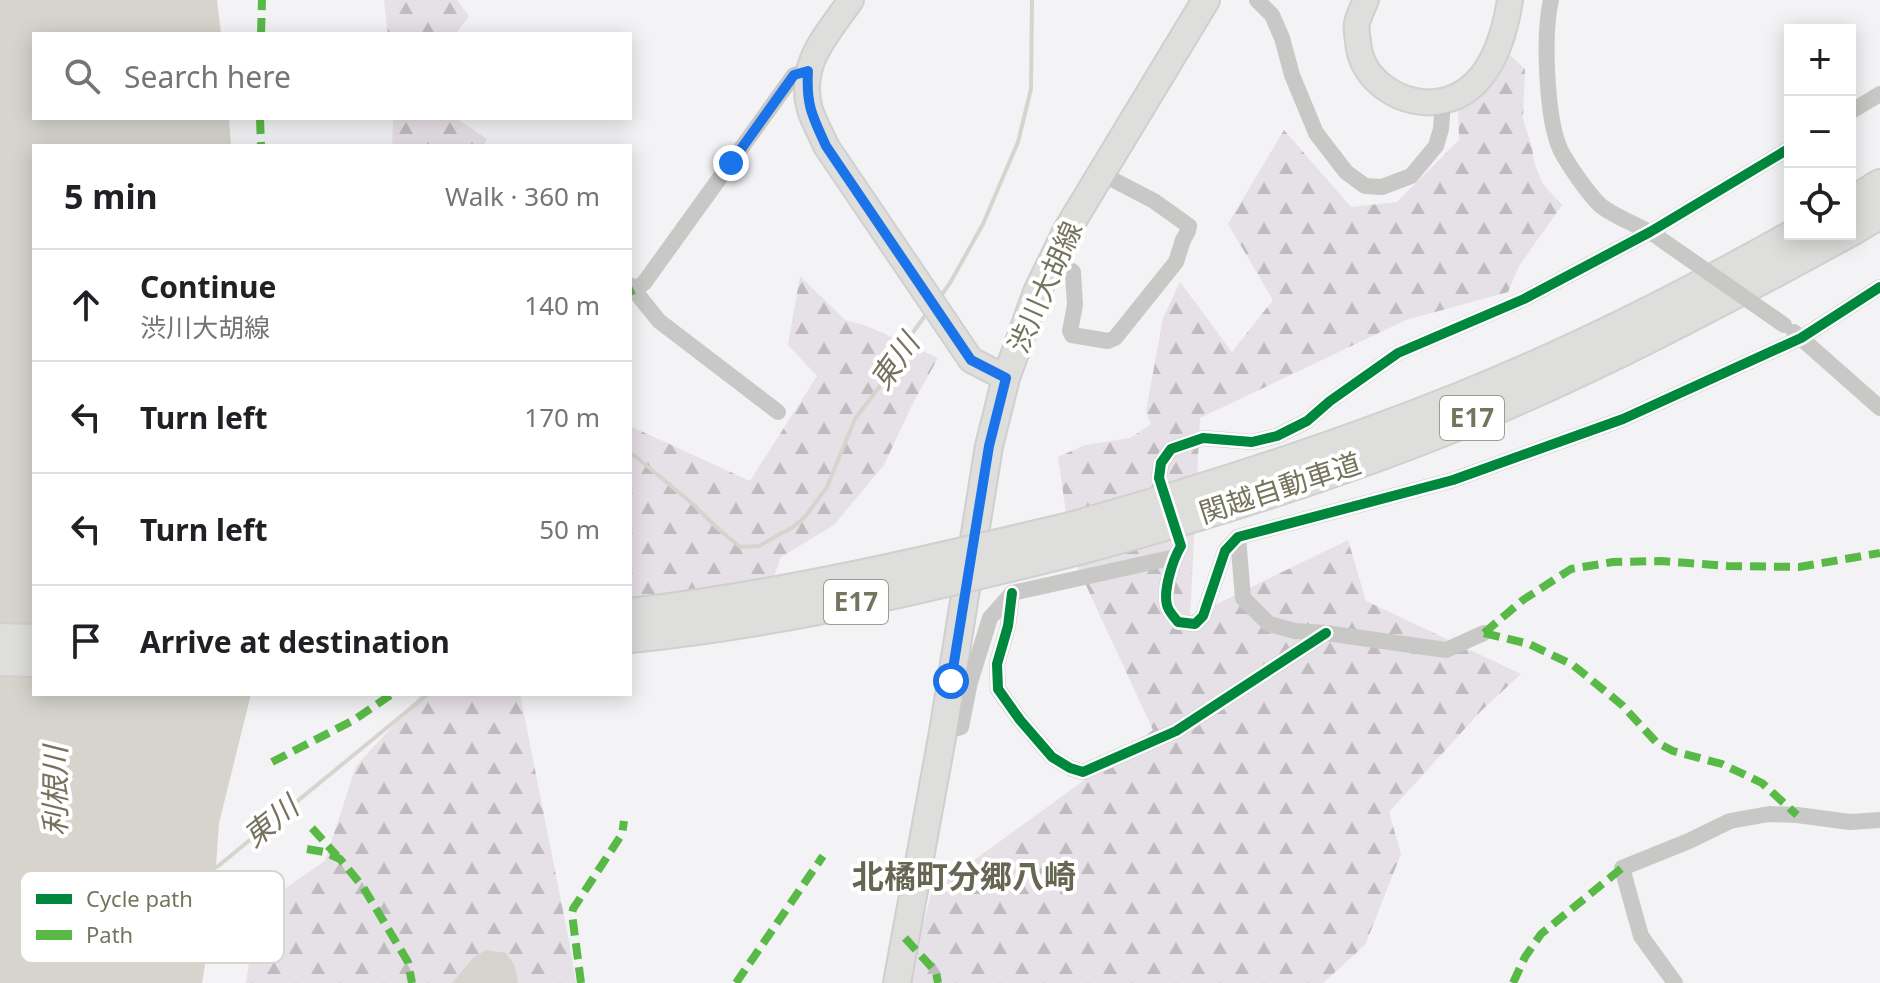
<!DOCTYPE html>
<html lang="en">
<head>
<meta charset="utf-8">
<style>
  :root { --surface:#fff; --page:#f6f6f6; --text:#202124; --muted:#757577; --line:#e0e0e0 }
  body { margin:0; font-family:"Noto Sans","Noto Sans JP",sans-serif; background:var(--page); color:var(--text) }
  .controls { position:absolute; right:24px; top:24px; display:grid; overflow:hidden; border-radius:0px; box-shadow:0 4px 20px #0003 }
  .controls button { width:72px; height:72px; display:grid; place-items:center; padding:0; border:0; border-bottom:2px solid var(--line); background:var(--surface); color:var(--text); font:40px sans-serif }
  .stop { position:absolute; width:24px; height:24px; margin:-18px; border:6px solid #1a73e8; border-radius:50%; background:#fff }
  .stop.end { background:#1a73e8; border-color:#fff; box-shadow:0 2px 8px #0008 }
  .list { margin:0; padding:0; list-style:none }
  h2 { display:flex; justify-content:space-between; align-items:center; height:104px; margin:0; padding:0 32px; font-size:34px }
  h2 small { font-size:26px; font-weight:400; color:var(--muted) }
  .list li { display:grid; grid-template-columns:52px 1fr auto; gap:24px; align-items:center; box-sizing:border-box; height:112px; padding:0 32px; border-top:2px solid var(--line) }
  .list b { display:block; font-size:30px; white-space:nowrap }
  .list p { margin:0; font-size:26px; white-space:nowrap; color:var(--muted) }
  .list em { font-size:26px; font-style:normal; color:var(--muted) }
  .icon { flex:none; width:44px; height:44px; fill:none; stroke:currentColor; stroke-width:2; stroke-linecap:round; stroke-linejoin:round }
  .map { position:relative; flex:none; width:1880px; height:983px; overflow:hidden }
  .search { position:absolute; background:var(--surface); box-shadow:0 4px 20px #0003; left:32px; top:32px; width:600px; height:88px; display:flex; align-items:center; gap:20px; box-sizing:border-box; padding:0 28px; border-radius:0px; color:var(--muted); font-size:30px }
  .panel { position:absolute; background:var(--surface); box-shadow:0 4px 20px #0003; left:32px; top:144px; width:600px; height:552px; border-radius:0px }
  .map>svg:first-child { display:block }
</style>
</head>
<body>
<div class="map">
<svg width="1880" height="983" viewBox="0 0 1880 983">
  <defs>
    <pattern id="forest-firs" width="22" height="20" patternUnits="userSpaceOnUse" patternTransform="scale(2)"><rect width="22" height="20" fill="#e6e1e6"/><path d="M5 1l3.5 6h-7zM16 11l3.5 6h-7z" fill="#bfbbbe"/></pattern>
  </defs>
  <rect width="100%" height="100%" fill="#f3f2f4"/>
  <g fill="url(#forest-firs)">
    <path d="M 384,0 L 457,0 L 469,16 L 456,34 L 388,34 Z"/>
    <path d="M 1509,54 L 1525,69 L 1523,119 L 1531,144 L 1535,165 L 1543,184 L 1562,205 L 1519,266 L 1508,292 L 1406,320 L 1200,418 L 1190,617 L 1348,540 L 1366,601 L 1521,674 L 1481,711 L 1389,812 L 1401,854 L 1365,945 L 1323,983 L 907,983 L 932,891 L 1153,730 L 1072,555 L 1058,457 L 1085,445 L 1130,438 L 1151,424 L 1146,411 L 1163,318 L 1180,282 L 1232,352 L 1273,300 L 1228,224 L 1284,130 L 1351,207 L 1397,202 L 1459,140 L 1458,106 C 1482,89 1496,81 1509,54 Z"/>
    <path d="M 393,118 L 456,118 L 487,139 L 484,146 L 392,146 Z"/>
    <path d="M 800,276 L 845,320 L 867,326 L 938,358 L 913,403 L 884,465 L 834,525 L 781,557 L 771,584 L 630,605 L 630,426 L 750,481 L 817,376 L 788,345 Z"/>
    <path d="M 422,694 L 520,694 L 569,941 L 576,983 L 246,983 L 255,922 L 271,898 L 325,861 L 356,766 Z"/>
  </g>
  <g fill="#d6d4cd">
    <path d="M 0,0 L 217,0 L 221,34 L 34,34 L 34,118 L 229,118 L 231,146 L 34,146 L 34,694 L 251,694 L 219,823 L 212,922 L 202,983 L 0,983 Z"/>
    <path d="M 486,950 L 506,953 L 515,966 L 518,983 L 452,983 L 473,958 Z"/>
  </g>
  <g fill="none" stroke-linecap="round" stroke-linejoin="round">
    <g stroke="#d6d4cd" stroke-width="4">
      <path d="M 940,297 L 950,283 L 983,224 L 1018,142 L 1031,89 L 1032,0"/>
      <path d="M 630,454 L 635,456 L 694,505 L 716,527 L 740,547 L 759,546 L 793,527 L 805,517 L 827,487 L 855,419 L 889,374 L 914,331 L 927,313"/>
      <path d="M 212,868 L 217,867 L 428,694"/>
    </g>
    <defs>
      <g id="secondary">
        <path d="M 851,0 C 827,35 797,64 810,110 C 814,122 821,134 826,146 L 971,360 L 1006,378"/>
        <path d="M 1366,0 C 1363,7 1359,15 1357,23 C 1356,28 1357,35 1358,41 C 1360,81 1404,109 1442,101 C 1488,92 1504,39 1510,0"/>
      </g>
      <path id="primary" d="M 897,983 L 943,732 L 989,446 L 1006,378 L 1037,292 L 1067,230 L 1206,0"/>
      <g id="highway">
        <path d="M 1850,204 L 1880,185"/>
        <path d="M 1850,231 L 1880,213"/>
        <path d="M 1074,527 C 1202,491 1330,450 1453,401 C 1571,354 1686,296 1796,234"/>
        <path d="M 1079,549 C 1209,514 1339,473 1464,422 C 1595,368 1720,302 1844,234"/>
        <path d="M 0,639 L 34,640"/>
        <path d="M 0,660 L 34,661"/>
      </g>
    </defs>
    <use href="#secondary" stroke="#d1d0cf" stroke-width="28"/>
    <use href="#primary" stroke="#d0cfcf" stroke-width="30"/>
    <use href="#highway" stroke="#d0d0cf" stroke-width="34"/>
    <g stroke="#c8c8c6" stroke-width="16">
      <path d="M 1257,0 L 1272,15 L 1282,38 L 1292,75 L 1316,133 L 1346,172 L 1365,186 L 1382,187 L 1411,176 L 1436,146 L 1441,129 L 1443,101"/>
      <path d="M 1551,0 C 1543,34 1546,120 1561,151 C 1569,166 1589,195 1601,206 C 1617,218 1638,225 1655,235"/>
      <path d="M 1850,112 L 1880,94"/>
      <path d="M 1052,258 L 1073,272 L 1075,305 L 1070,331 L 1072,335 L 1108,341 L 1115,338 L 1176,262 L 1183,240 L 1188,231 L 1189,226 L 1154,201 L 1102,174"/>
      <path d="M 630,285 L 659,321 L 778,412"/>
      <path d="M 634,290 L 644,283 L 794,75 L 808,71"/>
      <path d="M 1794,332 L 1880,408"/>
      <path d="M 1159,478 L 1161,463 L 1171,449 L 1203,438 L 1252,442 L 1277,436 L 1307,421 L 1330,401 L 1398,353 L 1524,299 L 1650,232 L 1790,148"/>
      <path d="M 1238,537 L 1243,598 L 1269,624 L 1295,631 L 1326,633 L 1446,650 L 1484,633"/>
      <path d="M 1181,546 C 1173,559 1163,590 1167,605 C 1168,611 1175,618 1178,622 L 1195,624 L 1203,616 L 1225,551 L 1238,537 L 1453,480 L 1623,419 L 1801,338 L 1880,287"/>
      <path d="M 1012,593 L 1008,626 L 997,664 L 998,689 L 1020,720 L 1052,757 L 1070,768 L 1083,772 L 1176,731 L 1326,633"/>
      <path d="M 943,732 L 961,727 L 970,682 L 990,618 L 1012,593 L 1175,557"/>
      <path d="M 1675,983 L 1641,936 L 1622,868 L 1689,841 L 1730,821 L 1769,814 L 1797,815 L 1850,822 L 1880,820"/>
    </g>
    <use href="#secondary" stroke="#dededc" stroke-width="24"/>
    <use href="#primary" stroke="#dededc" stroke-width="26"/>
    <use href="#highway" stroke="#dededc" stroke-width="30"/>
    <defs>
      <g id="highway-bridge">
        <path d="M 630,614 C 780,597 928,562 1074,527"/>
        <path d="M 630,637 C 782,622 931,586 1079,549"/>
      </g>
    </defs>
    <use href="#highway-bridge" stroke="#d0d0cf" stroke-width="34" stroke-linecap="butt"/>
    <path stroke="#c8c8c6" stroke-width="16" d="M 1659,238 L 1784,325"/>
    <use href="#highway-bridge" stroke="#dededc" stroke-width="30"/>
    <g stroke="#58b947" stroke-width="8" stroke-dasharray="16 8" stroke-linecap="butt">
      <path d="M 261,34 L 262,0"/>
      <path d="M 260,118 L 261,146"/>
      <path d="M 630,292 L 634,290"/>
      <path d="M 1484,633 L 1523,600 L 1571,569 L 1613,562 L 1661,561 L 1728,566 L 1799,567 L 1880,553"/>
      <path d="M 1484,633 L 1529,644 L 1573,665 L 1622,705 L 1656,742 L 1673,751 L 1722,764 L 1762,783 L 1797,815"/>
      <path d="M 272,762 L 354,720 L 392,694"/>
      <path d="M 312,828 L 337,856"/>
      <path d="M 307,849 L 324,852 L 340,859 L 363,887 L 408,962 L 412,983"/>
      <path d="M 905,938 L 936,972 L 938,983"/>
      <path d="M 581,983 L 572,914 L 573,909 L 622,834 L 624,821"/>
      <path d="M 736,983 L 823,856"/>
      <path d="M 1513,983 L 1525,957 L 1541,934 L 1622,868"/>
    </g>
    <defs>
      <g id="cycleway">
        <path d="M 1790,148 L 1650,232 L 1524,299 L 1398,353 L 1330,401 L 1307,421 L 1277,436 L 1252,442 L 1203,438 L 1171,449 L 1161,463 L 1159,478 L 1181,546 C 1173,559 1163,590 1167,605 C 1168,611 1175,618 1178,622 L 1195,624 L 1203,616 L 1225,551 L 1238,537 L 1453,480 L 1623,419 L 1801,338 L 1880,287"/>
        <path d="M 1012,593 L 1008,626 L 997,664 L 998,689 L 1020,720 L 1052,757 L 1070,768 L 1083,772 L 1176,731 L 1326,633"/>
      </g>
    </defs>
    <use href="#cycleway" stroke="#fff" stroke-width="15"/>
    <use href="#cycleway" stroke="#00873e" stroke-width="10"/>
  </g>
  <g fill="none" stroke-linecap="round" stroke-linejoin="round">
    <path stroke="#1a73e8" stroke-width="10" d="M 731,163 L 794,75 L 808,71 C 806,105 812,115 826,146 L 971,360 L 1006,378 L 989,446 L 951,681"/>
  </g>
  <g text-anchor="middle" stroke-width="8" stroke-linejoin="round" paint-order="stroke">
    <g fill="#fff" stroke="#9e9e8e" stroke-width="2">
      <rect x="1440" y="396" width="64" height="44" rx="6"/>
      <rect x="824" y="580" width="64" height="44" rx="6"/>
    </g>
    <g font-size="26" font-weight="bold" fill="#75755e">
      <text x="1472" y="427">E17</text>
      <text x="856" y="611">E17</text>
    </g>
    <g font-size="28" fill="#75755e" stroke="#fff">
      <text transform="translate(1045 287) rotate(-66)" y="10">渋川大胡線</text>
      <text transform="translate(1280 488) rotate(-18)" y="10">関越自動車道</text>
    </g>
    <g font-size="30" font-style="italic" fill="#76725d" stroke="#fff">
      <text transform="translate(895 362) rotate(-55)" y="10">東川</text>
      <text transform="translate(56 791) rotate(-90)" y="10">利根川</text>
      <text transform="translate(271 822) rotate(-39)" y="10">東川</text>
    </g>
    <g font-size="32" font-weight="bold" fill="#666653" stroke="#fff">
      <text x="964" y="888">北橘町分郷八崎</text>
    </g>
  </g>
  <rect x="20" y="871" width="264" height="92" rx="12" fill="#fff" stroke="#d6d6cf" stroke-width="2"/>
  <rect x="36" y="894" width="36" height="10" fill="#00873e"/>
  <rect x="36" y="930" width="36" height="10" fill="#58b947"/>
  <g font-size="22" fill="#75755e">
    <text x="86" y="907">Cycle path</text>
    <text x="86" y="943">Path</text>
  </g>
</svg>
<div class="controls">
<button>+</button>
<button>−</button>
<button><svg class="icon" aria-label="locate" viewBox="0 0 24 24"><circle cx="12" cy="12" r="6"/><path d="M12 2v4M12 18v4M2 12h4M18 12h4"/></svg></button>
</div>
<div class="stop" style="left:951px;top:681px"></div>
<div class="stop end" style="left:731px;top:163px"></div>
<div class="search"><svg class="icon" aria-label="search" viewBox="0 0 24 24"><circle cx="10" cy="10" r="6"/><path d="M15 15l6 6"/></svg>Search here</div>
<section class="panel">
<h2>5 min<small>Walk · 360 m</small></h2>
<ul class="list">
<li><svg class="icon" aria-label="ahead" viewBox="0 0 24 24"><path d="M12 20V5M6 11l6-6 6 6"/></svg><div><b>Continue</b><p>渋川大胡線</p></div><em>140 m</em></li>
<li><svg class="icon" aria-label="left" viewBox="0 0 24 24"><path d="M17 20v-9H6M10 6l-5 5 5 5"/></svg><div><b>Turn left</b></div><em>170 m</em></li>
<li><svg class="icon" aria-label="left" viewBox="0 0 24 24"><path d="M17 20v-9H6M10 6l-5 5 5 5"/></svg><div><b>Turn left</b></div><em>50 m</em></li>
<li><svg class="icon" aria-label="arrive" viewBox="0 0 24 24"><path d="M6 21V4h12l-3 4 3 4H6"/></svg><div><b>Arrive at destination</b></div></li>
</ul>
</section>
</div>
</body>
</html>
